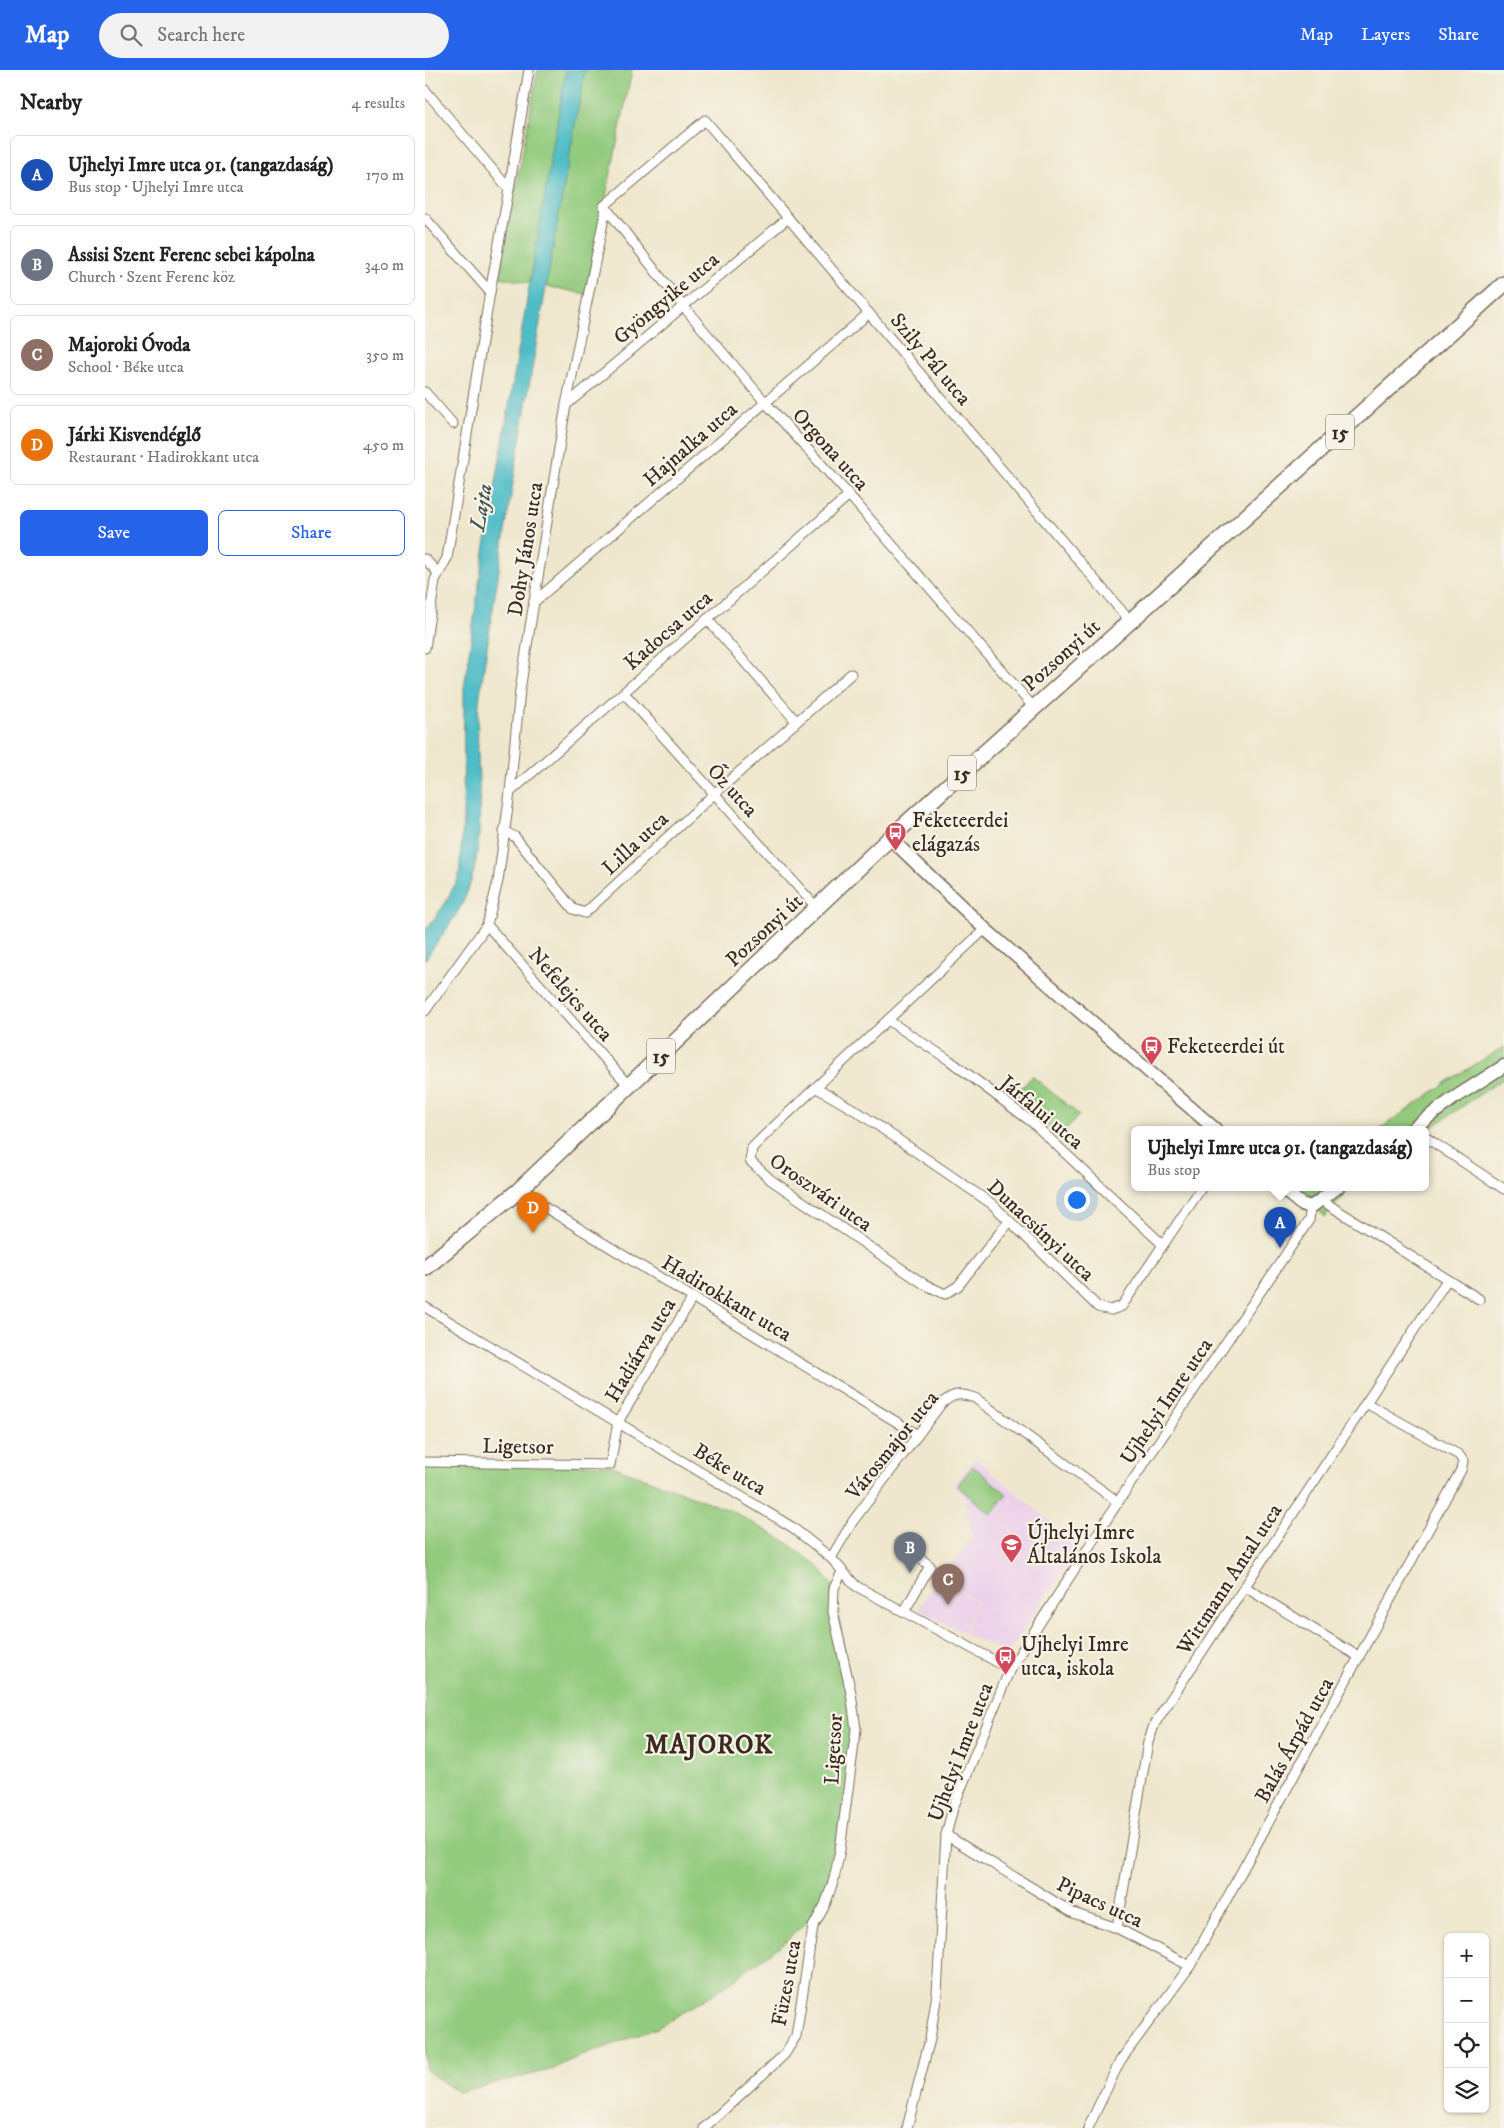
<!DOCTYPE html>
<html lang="en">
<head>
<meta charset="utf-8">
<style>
  :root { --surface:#fff; --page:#f2f2f2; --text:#222; --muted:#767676; --line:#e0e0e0; --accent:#2563eb }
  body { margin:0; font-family:"IM FELL DW Pica",serif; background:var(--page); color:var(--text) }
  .controls { position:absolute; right:15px; bottom:15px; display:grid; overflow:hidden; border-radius:8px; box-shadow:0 1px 4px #0004 }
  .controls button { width:45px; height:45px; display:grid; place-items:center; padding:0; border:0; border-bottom:1px solid var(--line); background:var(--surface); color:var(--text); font:25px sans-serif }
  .you { position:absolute; left:651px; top:1129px; width:18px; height:18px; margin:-12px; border:4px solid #fff; border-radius:50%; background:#1a73e8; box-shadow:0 0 0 8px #1a73e833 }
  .badge { display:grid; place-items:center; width:32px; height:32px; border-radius:50%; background:var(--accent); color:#fff; font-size:16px; font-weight:700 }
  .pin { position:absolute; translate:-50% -41px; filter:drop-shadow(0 1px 2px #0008) }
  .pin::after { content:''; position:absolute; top:26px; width:18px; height:15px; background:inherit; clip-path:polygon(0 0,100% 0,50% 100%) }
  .popup { position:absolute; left:706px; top:1056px; width:298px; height:65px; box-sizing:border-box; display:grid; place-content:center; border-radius:8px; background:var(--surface); filter:drop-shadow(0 1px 4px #0005); font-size:16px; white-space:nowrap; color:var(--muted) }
  .popup b { font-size:19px; color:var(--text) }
  .popup::after { content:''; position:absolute; left:50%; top:100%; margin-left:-10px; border:10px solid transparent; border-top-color:var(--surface) }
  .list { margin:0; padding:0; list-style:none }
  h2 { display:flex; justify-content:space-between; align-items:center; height:65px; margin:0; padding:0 20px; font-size:21px }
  h2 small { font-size:16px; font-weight:400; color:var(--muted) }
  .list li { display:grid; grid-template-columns:32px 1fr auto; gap:15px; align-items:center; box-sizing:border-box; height:80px; margin:0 10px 10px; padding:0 10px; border:1px solid var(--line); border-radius:8px }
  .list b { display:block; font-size:19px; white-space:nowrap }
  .list p { margin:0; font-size:16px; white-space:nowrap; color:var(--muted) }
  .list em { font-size:16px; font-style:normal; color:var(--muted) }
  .actions { display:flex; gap:10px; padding:15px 20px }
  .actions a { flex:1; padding:11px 0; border:1px solid var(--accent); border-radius:8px; text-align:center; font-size:18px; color:var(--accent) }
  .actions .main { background:var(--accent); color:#fff }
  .icon { flex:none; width:28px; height:28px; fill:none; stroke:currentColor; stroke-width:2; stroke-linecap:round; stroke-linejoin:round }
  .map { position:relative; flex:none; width:1079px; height:2058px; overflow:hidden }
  header { display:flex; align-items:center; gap:30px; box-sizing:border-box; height:70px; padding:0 25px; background:var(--accent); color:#fff }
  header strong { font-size:24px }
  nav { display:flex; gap:28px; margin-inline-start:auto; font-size:18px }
  .search { width:350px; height:45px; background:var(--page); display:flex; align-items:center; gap:12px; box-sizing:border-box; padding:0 18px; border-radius:28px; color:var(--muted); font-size:19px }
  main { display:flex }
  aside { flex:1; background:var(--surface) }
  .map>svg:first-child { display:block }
</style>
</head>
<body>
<header>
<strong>Map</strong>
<div class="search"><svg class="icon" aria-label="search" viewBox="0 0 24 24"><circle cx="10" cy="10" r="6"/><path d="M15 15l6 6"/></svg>Search here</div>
<nav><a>Map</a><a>Layers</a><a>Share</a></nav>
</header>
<main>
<aside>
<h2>Nearby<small>4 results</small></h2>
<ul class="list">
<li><span class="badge" style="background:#1a4fb4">A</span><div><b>Ujhelyi Imre utca 91. (tangazdaság)</b><p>Bus stop · Ujhelyi Imre utca</p></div><em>170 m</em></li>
<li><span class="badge" style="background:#6b7280">B</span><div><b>Assisi Szent Ferenc sebei kápolna</b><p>Church · Szent Ferenc köz</p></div><em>340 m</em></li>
<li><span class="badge" style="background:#8d6e63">C</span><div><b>Majoroki Óvoda</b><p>School · Béke utca</p></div><em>350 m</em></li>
<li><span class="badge" style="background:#e8710a">D</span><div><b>Járki Kisvendéglő</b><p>Restaurant · Hadirokkant utca</p></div><em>450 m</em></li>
</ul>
<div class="actions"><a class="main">Save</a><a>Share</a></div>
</aside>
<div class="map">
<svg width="1079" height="2058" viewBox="0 0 1079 2058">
  <rect width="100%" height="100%" fill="#f7f3e8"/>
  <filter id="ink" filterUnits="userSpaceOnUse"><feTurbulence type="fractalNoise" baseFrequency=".02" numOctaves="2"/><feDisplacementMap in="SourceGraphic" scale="10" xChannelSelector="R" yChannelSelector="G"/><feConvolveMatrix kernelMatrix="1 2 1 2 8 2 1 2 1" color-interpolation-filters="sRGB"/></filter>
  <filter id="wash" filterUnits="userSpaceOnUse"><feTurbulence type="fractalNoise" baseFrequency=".0096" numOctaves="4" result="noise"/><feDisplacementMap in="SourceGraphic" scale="20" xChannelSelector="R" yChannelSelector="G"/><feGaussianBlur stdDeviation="1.12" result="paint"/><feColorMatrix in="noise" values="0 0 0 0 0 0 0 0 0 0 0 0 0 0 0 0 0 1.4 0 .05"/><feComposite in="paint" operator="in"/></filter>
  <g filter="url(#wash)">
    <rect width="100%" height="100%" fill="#efe7cd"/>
    <path fill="#ecd1ea" d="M 550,1388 L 625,1451 L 622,1458 L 653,1478 L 583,1583 L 540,1564 L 552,1531 L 532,1518 L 551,1532 L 539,1563 L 493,1539 L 514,1507 L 516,1508 L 547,1467 L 540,1426 L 528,1416 Z"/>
    <g fill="#93cb7e" stroke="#677a4e">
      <path d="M 113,0 L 207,0 L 161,224 L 74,207 Z"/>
      <path d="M 1079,977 L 1079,1008 L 1000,1062 L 1000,1059 L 955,1059 L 1031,1006 Z"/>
      <path d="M 607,1006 L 654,1045 L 634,1067 L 614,1048 L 587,1029 Z"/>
      <path d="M 880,1117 L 926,1117 L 900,1147 L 874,1121 Z"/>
      <path d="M 0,1393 L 185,1395 L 309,1442 L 359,1471 L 393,1496 L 409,1518 L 431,1659 L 425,1708 L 400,1835 L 359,1873 L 293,1921 L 232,1958 L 143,1991 L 129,1999 L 33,2022 L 0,2000 Z"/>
      <path d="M 548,1396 L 582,1424 L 566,1444 L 532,1416 Z"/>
    </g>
    <path fill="#50bdc7" stroke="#467472" d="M 141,0 L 160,0 C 122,207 86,415 55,624 C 47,685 64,752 46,811 C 38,841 17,864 0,890 L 0,861 L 19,835 L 34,807 L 38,751 L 39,618 L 56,500 Z"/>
  </g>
  <g filter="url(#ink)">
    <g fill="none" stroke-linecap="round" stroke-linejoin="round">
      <defs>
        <g id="street">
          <path d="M 0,20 L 84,119"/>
          <path d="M 181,138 L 258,236 L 340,332 L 424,425 L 609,638"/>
          <path d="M 0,148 L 65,222"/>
          <path d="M 0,322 L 28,354"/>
          <path d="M 141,335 L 363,148"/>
          <path d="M 0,489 L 13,503"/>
          <path d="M 109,532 L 444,243"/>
          <path d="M 282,549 L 371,651"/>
          <path d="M 0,578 L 10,510 L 22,488 L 65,222 L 84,119 L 104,0"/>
          <path d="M 199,623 L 392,838"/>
          <path d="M 85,722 L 424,425"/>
          <path d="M 79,761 L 90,767 L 148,839 L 160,843 L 288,725 L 426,604"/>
          <path d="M 62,855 L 204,1016"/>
          <path d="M 560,859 L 342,1063 L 327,1078 L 325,1091 L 346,1110 L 499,1214 L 520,1224 L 533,1216 L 584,1151"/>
          <path d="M 0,941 L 62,855 L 73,811 L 85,722 L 95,620 L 109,532 L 141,335 L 181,138 L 179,136 L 280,50 L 705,551"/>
          <path d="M 464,951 L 524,990 L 608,1053 L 737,1174"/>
          <path d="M 392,1018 L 433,1042 L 567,1134 L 673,1237 L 686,1240 L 697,1236 L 777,1117"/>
          <path d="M 1000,1067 L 1079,1119"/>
          <path d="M 93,1121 L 493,1365"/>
          <path d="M 896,1130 L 1054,1229"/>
          <path d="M 0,1237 L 367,1457 L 406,1488 L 431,1516 L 585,1599"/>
          <path d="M 0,1392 L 185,1395 L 193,1352 L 268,1227"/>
          <path d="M 475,1472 L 505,1496 L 479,1542"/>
          <path d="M 406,1488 L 428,1451 L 516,1334 C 529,1323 534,1323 550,1328 L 693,1432"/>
          <path d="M 820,1517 L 934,1587"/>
          <path d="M 521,1765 L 648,1843 L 692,1858 L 765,1896"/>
          <path d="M 692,1858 L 723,1672 L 730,1653 L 1022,1210"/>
          <path d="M 279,2058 L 359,1985 L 371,1966 L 388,1857 L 400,1835 L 409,1809 L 415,1780 L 431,1659 L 426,1623 L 408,1542 L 409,1518 L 417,1502"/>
          <path d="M 482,2058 L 505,1969 L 512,1923 L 521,1765 L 528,1738 L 585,1599 L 693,1432 L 884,1150 L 886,1137"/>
          <path d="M 663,2058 L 695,1991 L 765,1896 L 1036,1400 L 1038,1391 L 1034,1385 L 941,1333"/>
        </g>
        <g id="secondary">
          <path d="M 465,768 L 560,859 L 790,1059"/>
          <path d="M 987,1059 L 1029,1028 L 1079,996"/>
          <path d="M 855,1117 L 876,1134 L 886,1137 L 913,1117"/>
        </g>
        <path id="primary" d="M 0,1198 L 93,1121 L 465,768 L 1079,214"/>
      </defs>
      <use href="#street" stroke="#7a6c5b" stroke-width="11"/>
      <use href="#secondary" stroke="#7a6c5b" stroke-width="15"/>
      <use href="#primary" stroke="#7a6c5b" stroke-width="18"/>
      <use href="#street" stroke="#fff" stroke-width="9"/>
      <use href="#secondary" stroke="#fff" stroke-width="12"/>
      <use href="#primary" stroke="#fff" stroke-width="15"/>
    </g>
  </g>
  <defs>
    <symbol id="bus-pin" viewBox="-11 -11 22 30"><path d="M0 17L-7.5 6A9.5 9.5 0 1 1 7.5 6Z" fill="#d1495b" stroke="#f7f3e8"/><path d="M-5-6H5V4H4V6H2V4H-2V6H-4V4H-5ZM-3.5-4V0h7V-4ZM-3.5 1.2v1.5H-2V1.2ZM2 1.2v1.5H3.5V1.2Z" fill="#fff"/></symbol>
    <symbol id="school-pin" viewBox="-11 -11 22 30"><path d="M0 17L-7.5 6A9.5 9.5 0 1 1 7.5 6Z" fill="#d1495b" stroke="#f7f3e8"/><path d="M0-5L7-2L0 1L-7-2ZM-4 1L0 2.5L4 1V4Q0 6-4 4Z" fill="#fff"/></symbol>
  </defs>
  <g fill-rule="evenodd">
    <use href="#bus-pin" x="458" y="750" width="25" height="34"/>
    <use href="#bus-pin" x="714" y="964" width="25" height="34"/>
    <use href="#school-pin" x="574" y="1462" width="25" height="34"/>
    <use href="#bus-pin" x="568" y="1574" width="25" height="34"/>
  </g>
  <g text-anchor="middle" stroke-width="4.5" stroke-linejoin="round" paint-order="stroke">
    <g fill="#f7f3e8" stroke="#73665b" stroke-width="1">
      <rect x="901" y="344.5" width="28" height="35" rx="4"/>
      <rect x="523" y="685.5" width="28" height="35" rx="4"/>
      <rect x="222" y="968.5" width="28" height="35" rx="4"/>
    </g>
    <g font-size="20" font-weight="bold" fill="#3b2a1e">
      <text x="915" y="369">15</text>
      <text x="537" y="710">15</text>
      <text x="236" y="993">15</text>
    </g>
    <g font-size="21" fill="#3b2a1e" stroke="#f7f3e8">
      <text transform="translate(241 228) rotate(-40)" y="7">Gyöngyike utca</text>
      <text transform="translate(506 289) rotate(50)" y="7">Szily Pál utca</text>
      <text transform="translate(265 374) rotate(-41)" y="7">Hajnalka utca</text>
      <text transform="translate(406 379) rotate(48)" y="7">Orgona utca</text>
      <text transform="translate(100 479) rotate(-81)" y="7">Dohy János utca</text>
      <text transform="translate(243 560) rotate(-41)" y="7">Kadocsa utca</text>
      <text transform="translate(636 585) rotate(-42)" y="7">Pozsonyi út</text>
      <text transform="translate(308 720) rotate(48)" y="7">Őz utca</text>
      <text transform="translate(210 773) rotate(-43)" y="7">Lilla utca</text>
      <text transform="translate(339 860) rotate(-43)" y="7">Pozsonyi út</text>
      <text transform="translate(146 924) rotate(49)" y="7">Nefelejcs utca</text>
      <text transform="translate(617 1042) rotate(40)" y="7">Járfalui utca</text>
      <text transform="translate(396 1122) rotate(35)" y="7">Oroszvári utca</text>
      <text transform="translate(616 1160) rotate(43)" y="7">Dunacsúnyi utca</text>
      <text transform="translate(302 1228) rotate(31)" y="7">Hadirokkant utca</text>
      <text transform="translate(215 1280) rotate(-59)" y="7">Hadiárva utca</text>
      <text transform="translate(741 1331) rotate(-56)" y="7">Ujhelyi Imre utca</text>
      <text transform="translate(467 1375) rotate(-51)" y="7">Városmajor utca</text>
      <text transform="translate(93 1376) rotate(1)" y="7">Ligetsor</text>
      <text transform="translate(305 1399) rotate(31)" y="7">Béke utca</text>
      <text transform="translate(804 1509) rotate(-57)" y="7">Wittmann Antal utca</text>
      <text transform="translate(869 1670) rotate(-61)" y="7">Balás Árpád utca</text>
      <text transform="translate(408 1679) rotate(-87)" y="7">Ligetsor</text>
      <text transform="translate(535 1682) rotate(-69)" y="7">Ujhelyi Imre utca</text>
      <text transform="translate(675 1832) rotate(25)" y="7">Pipacs utca</text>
      <text transform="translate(361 1913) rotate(-80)" y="7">Füzes utca</text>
    </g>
    <g font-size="21" fill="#3b2a1e" stroke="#f7f3e8" text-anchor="start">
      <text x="487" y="757">Feketeerdei<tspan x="487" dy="24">elágazás</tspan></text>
      <text x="742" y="983">Feketeerdei út</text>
      <text x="602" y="1469">Újhelyi Imre<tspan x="602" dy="24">Általános Iskola</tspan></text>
      <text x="596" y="1581">Ujhelyi Imre<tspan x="596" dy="24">utca, iskola</tspan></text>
    </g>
    <g font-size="22" font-style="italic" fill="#415651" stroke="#f7f3e8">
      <text transform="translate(55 437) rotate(-80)" y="8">Lajta</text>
    </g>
    <g font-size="26" font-weight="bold" letter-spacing="1" fill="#3b2a1e" stroke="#f7f3e8">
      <text x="284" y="1683">MAJOROK</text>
    </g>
  </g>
</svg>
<div class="controls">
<button>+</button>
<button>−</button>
<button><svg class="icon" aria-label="locate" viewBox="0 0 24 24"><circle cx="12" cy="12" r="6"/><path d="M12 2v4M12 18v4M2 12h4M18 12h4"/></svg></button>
<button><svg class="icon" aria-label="layers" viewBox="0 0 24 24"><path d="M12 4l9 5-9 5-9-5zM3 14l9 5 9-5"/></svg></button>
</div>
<div class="you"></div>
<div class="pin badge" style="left:855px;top:1178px;background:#1a4fb4">A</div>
<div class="popup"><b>Ujhelyi Imre utca 91. (tangazdaság)</b>Bus stop</div>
<div class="pin badge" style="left:485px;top:1503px;background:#6b7280">B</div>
<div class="pin badge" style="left:523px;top:1535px;background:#8d6e63">C</div>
<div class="pin badge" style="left:108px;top:1163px;background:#e8710a">D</div>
</div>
</main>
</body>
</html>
